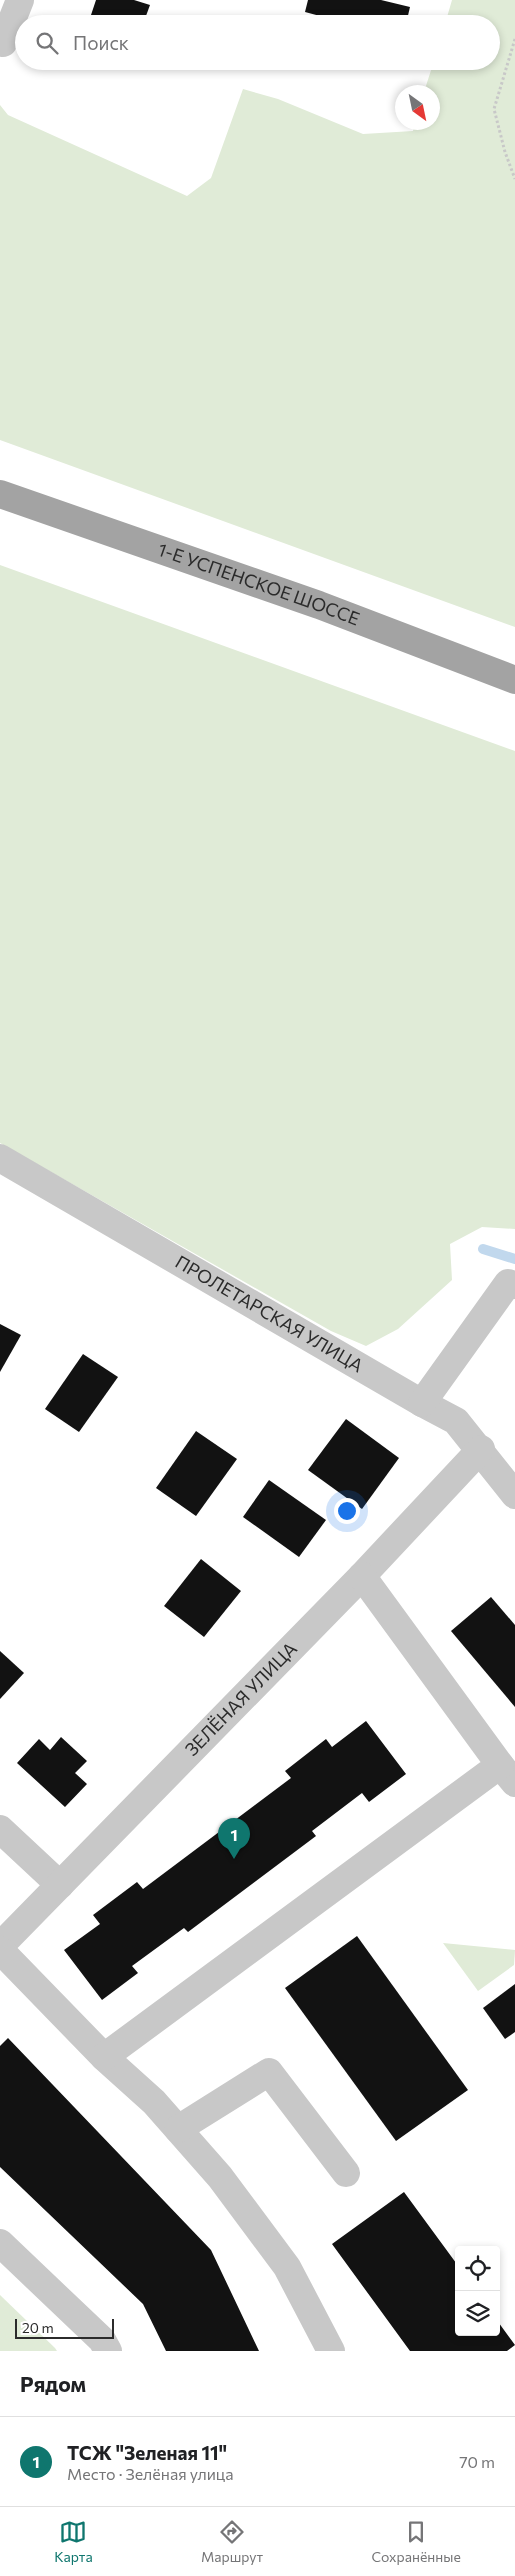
<!DOCTYPE html>
<html lang="ru">
<head>
<meta charset="utf-8">
<style>
  :root { --surface:#fff; --page:#f6f6f6; --text:#202124; --muted:#757577; --line:#e0e0e0; --accent:#0f766e }
  body { margin:0; font-family:Commissioner,sans-serif; background:var(--page); color:var(--text) }
  .controls { position:absolute; right:15px; bottom:15px; display:grid; overflow:hidden; border-radius:5px; box-shadow:0 2px 8px #0003 }
  .controls button { width:45px; height:45px; display:grid; place-items:center; padding:0; border:0; border-bottom:1px solid var(--line); background:var(--surface); color:var(--text); font:25px sans-serif }
  .compass { position:absolute; left:395px; top:85px; width:45px; height:45px; border-radius:50%; background:var(--surface); box-shadow:0 2px 8px #0003; rotate:147deg }
  .scale { position:absolute; left:15px; bottom:12px; width:99px; box-sizing:border-box; padding-left:5px; border:2px solid #2b2b2b; border-top:0; font-size:14px; line-height:18px; white-space:nowrap; color:#2b2b2b; -webkit-text-stroke:4px #fff; paint-order:stroke }
  .you { position:absolute; left:346px; top:1510px; width:18px; height:18px; margin:-12px; border:4px solid #fff; border-radius:50%; background:#1a73e8; box-shadow:0 0 0 8px #1a73e833 }
  .badge { display:grid; place-items:center; width:32px; height:32px; border-radius:50%; background:var(--accent); color:#fff; font-size:16px; font-weight:700 }
  .pin { position:absolute; translate:-50% -41px; filter:drop-shadow(0 1px 2px #0008) }
  .pin::after { content:''; position:absolute; top:26px; width:18px; height:15px; background:inherit; clip-path:polygon(0 0,100% 0,50% 100%) }
  .list { margin:0; padding:0; list-style:none }
  h2 { display:flex; justify-content:space-between; align-items:center; height:65px; margin:0; padding:0 20px; font-size:21px }
  h2 small { font-size:16px; font-weight:400; color:var(--muted) }
  .list li { display:grid; grid-template-columns:32px 1fr auto; gap:15px; align-items:center; box-sizing:border-box; height:90px; padding:0 20px; border-top:1px solid var(--line) }
  .list b { display:block; font-size:19px; white-space:nowrap }
  .list p { margin:0; font-size:16px; white-space:nowrap; color:var(--muted) }
  .list em { font-size:16px; font-style:normal; color:var(--muted) }
  .icon { flex:none; width:28px; height:28px; fill:none; stroke:currentColor; stroke-width:2; stroke-linecap:round; stroke-linejoin:round }
  .map { position:relative; flex:none; width:515px; height:2351px; overflow:hidden }
  .search { position:absolute; background:var(--surface); box-shadow:0 2px 8px #0003; left:15px; right:15px; top:15px; height:55px; display:flex; align-items:center; gap:12px; box-sizing:border-box; padding:0 18px; border-radius:28px; color:var(--muted); font-size:19px }
  .sheet { height:155px; background:var(--surface) }
  nav { display:flex; justify-content:space-around; align-items:center; box-sizing:border-box; height:70px; border-top:1px solid var(--line); background:var(--surface); font-size:14px; color:var(--muted) }
  nav a { display:grid; justify-items:center; gap:2px }
  nav .on { color:var(--accent) }
  .map>svg:first-child { display:block }
</style>
</head>
<body>
<div class="map">
<svg width="515" height="2351" viewBox="0 0 515 2351">
  <rect width="100%" height="100%" fill="#fff"/>
  <g fill="#e0ebd7">
    <path d="M 452,0 L 515,0 L 515,627 L 0,440 L 0,105 L 8,115 L 187,196 L 211,178 L 243,89 L 278,99 L 363,134 L 413,131 L 415,123 L 432,122 L 432,92 L 424,92 L 434,61 L 491,61 L 491,24 L 445,24 Z"/>
    <path d="M 0,565 L 515,751 L 515,1229 L 482,1227 L 450,1244 L 452,1280 L 398,1329 L 366,1346 L 331,1331 L 0,1143 Z"/>
    <path d="M 443,1943 L 515,1950 L 514,1965 L 478,1991 Z"/>
    <path d="M 0,2295 L 55,2348 L 57,2351 L 0,2351 Z"/>
  </g>
  <g fill="none" stroke-linecap="round" stroke-linejoin="round">
    <path stroke="#c1d8ed" stroke-width="10" d="M 483,1249 L 515,1259"/>
  </g>
  <g fill="#121212">
    <path d="M 96,0 L 134,0 L 150,5 L 143,24 L 88,24 Z"/>
    <path d="M 308,0 L 381,0 L 410,7 L 406,24 L 350,24 L 305,12 Z"/>
    <path d="M 0,1324 L 21,1335 L 0,1372 Z"/>
    <path d="M 83,1354 L 118,1377 L 79,1432 L 45,1409 Z"/>
    <path d="M 346,1419 L 399,1458 L 362,1509 L 308,1470 Z"/>
    <path d="M 196,1431 L 237,1459 L 196,1516 L 156,1488 Z"/>
    <path d="M 269,1480 L 326,1520 L 299,1557 L 243,1517 Z"/>
    <path d="M 201,1559 L 241,1591 L 204,1637 L 164,1606 Z"/>
    <path d="M 491,1597 L 515,1625 L 515,1707 L 451,1631 Z"/>
    <path d="M 0,1651 L 24,1673 L 0,1699 Z"/>
    <path d="M 366,1721 L 406,1774 L 369,1802 L 362,1793 L 312,1831 L 316,1836 L 188,1932 L 184,1928 L 132,1966 L 138,1973 L 102,2000 L 64,1950 L 100,1924 L 93,1915 L 137,1882 L 143,1889 L 291,1778 L 285,1771 L 326,1739 L 332,1747 Z"/>
    <path d="M 61,1737 L 87,1761 L 75,1773 L 87,1784 L 65,1807 L 17,1763 L 39,1739 L 50,1750 Z"/>
    <path d="M 357,1936 L 468,2090 L 396,2141 L 285,1988 Z"/>
    <path d="M 515,1984 L 515,2032 L 505,2039 L 483,2008 Z"/>
    <path d="M 8,2038 L 211,2250 L 259,2351 L 166,2351 L 143,2304 L 0,2167 L 0,2046 Z"/>
    <path d="M 404,2192 L 459,2267 L 459,2332 L 496,2332 L 496,2319 L 515,2345 L 507,2351 L 410,2351 L 332,2244 Z"/>
  </g>
  <g fill="none" stroke-linecap="round" stroke-linejoin="round">
    <path stroke="#c8c8c8" stroke-width="3" stroke-dasharray="2.5 2.5" stroke-linecap="butt" d="M 515,39 L 494,109 L 505,152 L 515,179"/>
    <g stroke="#c8c8c8" stroke-width="28">
      <path d="M 3,43 L 20,0"/>
      <path id="s1" d="M 0,1158 L 422,1403 L 456,1421 L 515,1495"/>
      <path d="M 422,1403 L 508,1283 L 515,1285"/>
      <path d="M 500,1765 L 515,1783"/>
      <path d="M 0,1829 L 60,1885"/>
      <path id="s2" d="M 0,1946 L 362,1576 L 481,1449"/>
      <path d="M 0,1950 L 104,2057 L 154,2102 L 220,2177 L 287,2267 L 331,2351"/>
      <path d="M 104,2057 L 500,1765 L 362,1576"/>
      <path d="M 178,2129 L 269,2072 L 346,2173"/>
      <path d="M 0,2243 L 102,2340 L 108,2351"/>
    </g>
    <path stroke="#a3a3a3" stroke-width="28" id="s3" d="M 0,494 L 319,605 L 515,680"/>
  </g>
  <g text-anchor="middle" stroke-width="5" stroke-linejoin="round" paint-order="stroke">
    <g font-size="18" fill="#2b2b2b" stroke="#fff">
      <text dy="6" stroke="none"><textPath href="#s3" startOffset="274">1-Е УСПЕНСКОЕ ШОССЕ</textPath></text>
      <text dy="6" stroke="none"><textPath href="#s1" startOffset="311">ПРОЛЕТАРСКАЯ УЛИЦА</textPath></text>
      <text dy="6" stroke="none"><textPath href="#s2" startOffset="345">ЗЕЛЁНАЯ УЛИЦА</textPath></text>
    </g>
  </g>
</svg>
<div class="controls">
<button><svg class="icon" aria-label="locate" viewBox="0 0 24 24"><circle cx="12" cy="12" r="6"/><path d="M12 2v4M12 18v4M2 12h4M18 12h4"/></svg></button>
<button><svg class="icon" aria-label="layers" viewBox="0 0 24 24"><path d="M12 4l9 5-9 5-9-5zM3 14l9 5 9-5"/></svg></button>
</div>
<svg class="compass" viewBox="-18 -18 36 36"><path d="M0-13l5 13h-10z" fill="#e53935"/><path d="M0 13l5-13h-10z" fill="#757577"/></svg>
<div class="scale">20 m</div>
<div class="you"></div>
<div class="pin badge" style="left:234px;top:1859px">1</div>
<div class="search"><svg class="icon" aria-label="search" viewBox="0 0 24 24"><circle cx="10" cy="10" r="6"/><path d="M15 15l6 6"/></svg>Поиск</div>
</div>
<section class="sheet">
<h2>Рядом<small></small></h2>
<ul class="list">
<li><span class="badge">1</span><div><b>ТСЖ &quot;Зеленая 11&quot;</b><p>Место · Зелёная улица</p></div><em>70 m</em></li>
</ul>
</section>
<nav>
<a class="on"><svg class="icon" aria-label="map" viewBox="0 0 24 24"><path d="M3 6l6-2 6 2 6-2v14l-6 2-6-2-6 2zM9 4v14M15 6v14"/></svg>Карта</a>
<a><svg class="icon" aria-label="directions" viewBox="0 0 24 24"><path d="M12 3l9 9-9 9-9-9zM9 14v-3h6M13 9l2 2-2 2"/></svg>Маршрут</a>
<a><svg class="icon" aria-label="saved" viewBox="0 0 24 24"><path d="M7 4h10v16l-5-4-5 4z"/></svg>Сохранённые</a>
</nav>
</body>
</html>
